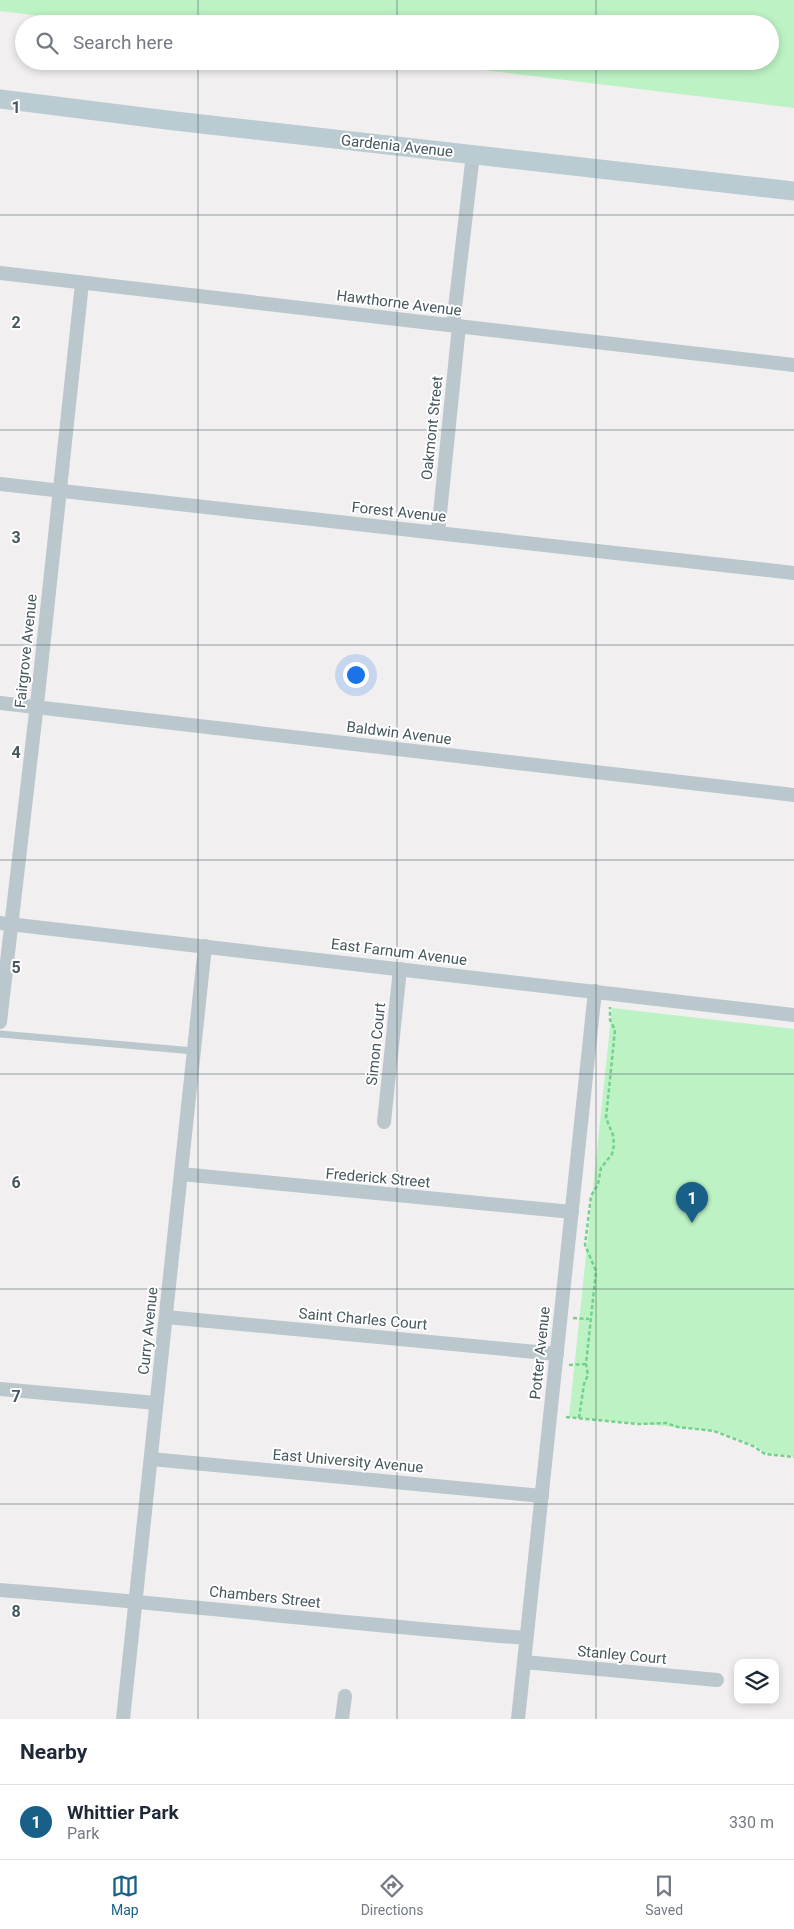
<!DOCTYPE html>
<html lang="en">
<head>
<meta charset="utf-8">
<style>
  :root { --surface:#fff; --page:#f2f2f3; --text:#1f2937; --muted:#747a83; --line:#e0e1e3; --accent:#186088 }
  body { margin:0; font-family:Roboto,sans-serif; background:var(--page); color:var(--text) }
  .controls { position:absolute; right:15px; bottom:15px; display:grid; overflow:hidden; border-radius:10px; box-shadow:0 2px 8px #0003 }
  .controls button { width:45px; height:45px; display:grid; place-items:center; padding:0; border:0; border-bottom:1px solid var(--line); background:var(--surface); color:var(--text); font:25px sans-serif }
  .you { position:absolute; left:355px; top:674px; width:18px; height:18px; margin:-12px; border:4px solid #fff; border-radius:50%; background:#1a73e8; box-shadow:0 0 0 8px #1a73e833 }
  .badge { display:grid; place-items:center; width:32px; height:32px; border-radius:50%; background:var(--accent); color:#fff; font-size:16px; font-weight:700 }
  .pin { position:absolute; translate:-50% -41px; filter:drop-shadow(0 1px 2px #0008) }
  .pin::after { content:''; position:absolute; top:26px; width:18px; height:15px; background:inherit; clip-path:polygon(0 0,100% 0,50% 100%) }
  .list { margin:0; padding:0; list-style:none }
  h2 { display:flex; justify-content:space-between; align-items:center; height:65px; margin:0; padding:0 20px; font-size:21px }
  h2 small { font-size:16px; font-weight:400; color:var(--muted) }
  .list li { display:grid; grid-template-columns:32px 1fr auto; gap:15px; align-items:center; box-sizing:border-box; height:75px; padding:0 20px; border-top:1px solid var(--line) }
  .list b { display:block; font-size:19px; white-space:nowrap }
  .list p { margin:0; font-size:16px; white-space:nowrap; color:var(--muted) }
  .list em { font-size:16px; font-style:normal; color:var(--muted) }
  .icon { flex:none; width:28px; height:28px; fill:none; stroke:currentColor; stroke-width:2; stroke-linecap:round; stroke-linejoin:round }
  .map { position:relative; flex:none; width:794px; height:1719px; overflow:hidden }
  .search { position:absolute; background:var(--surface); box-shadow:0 2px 8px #0003; left:15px; right:15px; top:15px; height:55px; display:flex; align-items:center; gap:12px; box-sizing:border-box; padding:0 18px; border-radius:28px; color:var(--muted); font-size:19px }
  .sheet { height:140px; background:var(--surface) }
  nav { display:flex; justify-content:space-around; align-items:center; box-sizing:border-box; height:70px; border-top:1px solid var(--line); background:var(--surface); font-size:14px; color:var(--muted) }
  nav a { display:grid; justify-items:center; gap:2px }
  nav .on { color:var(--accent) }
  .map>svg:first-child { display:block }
</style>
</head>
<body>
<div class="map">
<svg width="794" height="1719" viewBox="0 0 794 1719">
  <rect width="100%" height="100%" fill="#f2eff0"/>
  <g fill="#bcf2c4">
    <path d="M 0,0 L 794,0 L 794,108 L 411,61 L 770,61 L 770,24 L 105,24 L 0,11 Z"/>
    <path d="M 612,1008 L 794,1029 L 794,1456 L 765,1453 L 756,1446 L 716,1431 L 569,1417 Z"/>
  </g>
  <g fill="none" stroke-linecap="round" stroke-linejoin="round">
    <g stroke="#72d28c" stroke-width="2.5" stroke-dasharray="4 2.5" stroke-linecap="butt">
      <path d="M 573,1318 L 589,1319"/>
      <path d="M 569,1365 L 586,1364"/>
      <path d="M 566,1417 L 638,1424 L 666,1423 L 678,1427 L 714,1431 L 753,1446 L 765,1454 L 794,1457"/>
      <path d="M 579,1418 L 584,1384 L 588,1375 L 586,1364 L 596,1271 L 585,1245 L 591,1196 L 598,1184 L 601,1168 L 612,1154 L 614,1145 L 613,1135 L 606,1118 L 615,1030 L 610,1020 L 610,1007"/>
    </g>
    <path stroke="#bac8cd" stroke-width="7" d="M 0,1034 L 194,1051"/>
    <g stroke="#bac8cd" stroke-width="14">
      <path d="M 0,273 L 794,365"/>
      <path d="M 453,325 L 473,154"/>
      <path d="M 0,484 L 794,573"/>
      <path d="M 438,533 L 459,326"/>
      <path d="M 0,703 L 794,795"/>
      <path d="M 0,923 L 794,1015"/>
      <path d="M 0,1022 L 38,695 L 82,283"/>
      <path d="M 384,1122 L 400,969"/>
      <path d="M 181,1174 L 572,1212"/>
      <path d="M 166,1317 L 557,1354"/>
      <path d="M 0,1389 L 156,1403"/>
      <path d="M 151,1459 L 542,1496"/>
      <path d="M 0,1590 C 176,1604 351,1624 526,1638"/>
      <path d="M 524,1662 L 717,1680"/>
      <path d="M 123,1719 L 205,946"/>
      <path d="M 342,1719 L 345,1696"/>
      <path d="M 518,1719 L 595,991"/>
    </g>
    <path stroke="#bacbd2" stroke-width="19" d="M 0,99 L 175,121 L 794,191"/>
  </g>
  <path fill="none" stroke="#46585e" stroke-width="1" stroke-opacity="0.55" d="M 198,0 L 198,24M 397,0 L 397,24M 596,0 L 596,24M 198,61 L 198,1719M 397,61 L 397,1719M 596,61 L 596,1719M 0,215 L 794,215M 0,430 L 794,430M 0,645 L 794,645M 0,860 L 794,860M 0,1074 L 794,1074M 0,1289 L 794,1289M 0,1504 L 794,1504"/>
  <g text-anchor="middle" stroke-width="4" stroke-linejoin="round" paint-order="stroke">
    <g font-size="15" fill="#46585e" stroke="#fff">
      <text transform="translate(397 146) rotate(6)" y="5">Gardenia Avenue</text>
      <text transform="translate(399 303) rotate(7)" y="5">Hawthorne Avenue</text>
      <text transform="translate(432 428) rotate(-84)" y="5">Oakmont Street</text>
      <text transform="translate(399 512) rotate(6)" y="5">Forest Avenue</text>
      <text transform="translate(26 651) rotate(-84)" y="5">Fairgrove Avenue</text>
      <text transform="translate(399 733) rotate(7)" y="5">Baldwin Avenue</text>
      <text transform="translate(399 952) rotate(7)" y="5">East Farnum Avenue</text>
      <text transform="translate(376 1044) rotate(-84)" y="5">Simon Court</text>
      <text transform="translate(378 1178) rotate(5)" y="5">Frederick Street</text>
      <text transform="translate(363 1319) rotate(5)" y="5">Saint Charles Court</text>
      <text transform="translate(148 1331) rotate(-84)" y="5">Curry Avenue</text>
      <text transform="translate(540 1353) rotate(-84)" y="5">Potter Avenue</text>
      <text transform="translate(348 1461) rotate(5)" y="5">East University Avenue</text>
      <text transform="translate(265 1597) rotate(6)" y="5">Chambers Street</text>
      <text transform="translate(622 1655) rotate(5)" y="5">Stanley Court</text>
    </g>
  </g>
  <g font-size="16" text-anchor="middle" font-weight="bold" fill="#46585e" stroke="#fff" stroke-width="4" stroke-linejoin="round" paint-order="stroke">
    <text x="16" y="113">1</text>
    <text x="16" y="328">2</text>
    <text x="16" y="543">3</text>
    <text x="16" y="758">4</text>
    <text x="16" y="973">5</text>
    <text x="16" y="1188">6</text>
    <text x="16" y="1402">7</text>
    <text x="16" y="1617">8</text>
  </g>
</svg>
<div class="controls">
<button><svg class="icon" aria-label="layers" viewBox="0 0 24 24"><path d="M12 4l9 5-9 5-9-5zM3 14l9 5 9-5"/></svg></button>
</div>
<div class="you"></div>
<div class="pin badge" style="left:692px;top:1223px">1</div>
<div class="search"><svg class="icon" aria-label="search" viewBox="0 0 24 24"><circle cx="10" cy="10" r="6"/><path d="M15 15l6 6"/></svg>Search here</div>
</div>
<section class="sheet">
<h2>Nearby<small></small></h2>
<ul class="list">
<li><span class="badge">1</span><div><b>Whittier Park</b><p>Park</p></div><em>330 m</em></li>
</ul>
</section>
<nav>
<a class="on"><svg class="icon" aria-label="map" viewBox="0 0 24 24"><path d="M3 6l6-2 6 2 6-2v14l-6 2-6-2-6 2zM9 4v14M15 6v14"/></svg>Map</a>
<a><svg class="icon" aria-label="directions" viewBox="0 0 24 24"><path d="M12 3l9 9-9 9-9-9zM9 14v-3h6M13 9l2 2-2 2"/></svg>Directions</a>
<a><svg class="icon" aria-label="saved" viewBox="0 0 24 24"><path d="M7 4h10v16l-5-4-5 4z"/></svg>Saved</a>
</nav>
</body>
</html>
